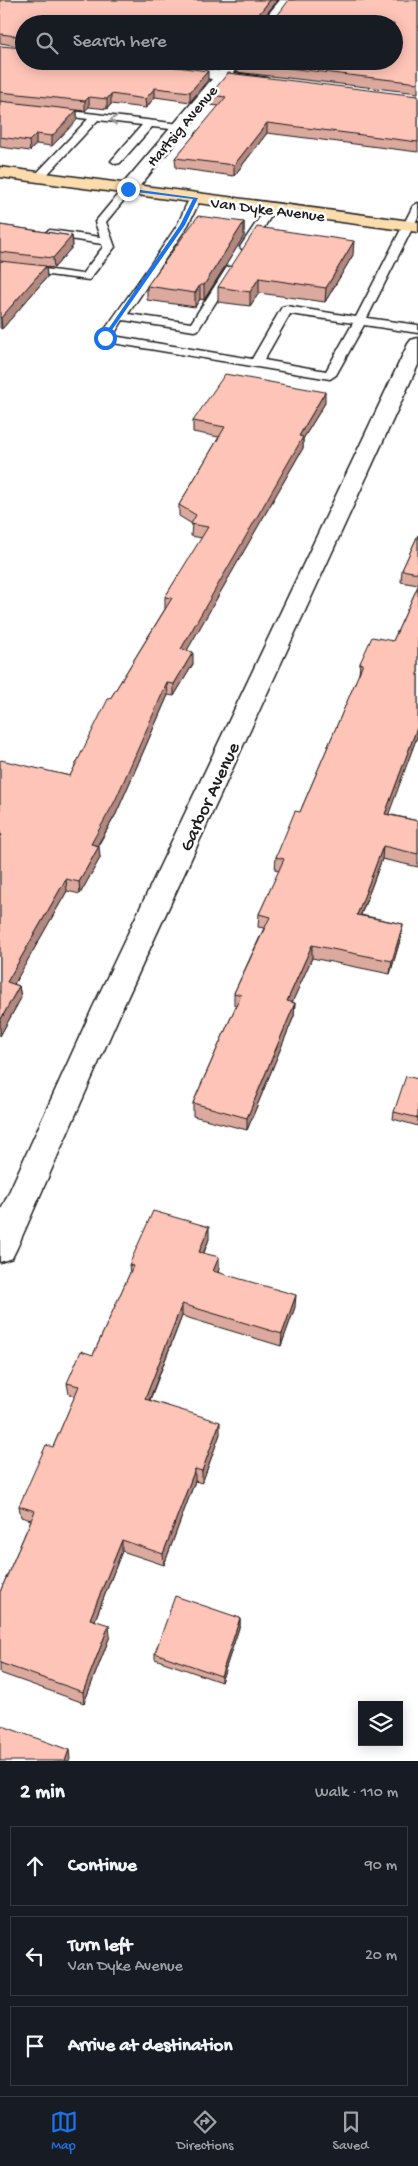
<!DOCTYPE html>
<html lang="en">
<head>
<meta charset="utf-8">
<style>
  :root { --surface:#171b24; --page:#242831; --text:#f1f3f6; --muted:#9ea1a6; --line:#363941; --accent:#1a73e8 }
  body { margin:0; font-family:"Gochi Hand",sans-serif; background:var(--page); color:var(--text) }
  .controls { position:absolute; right:15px; bottom:15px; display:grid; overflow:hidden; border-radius:0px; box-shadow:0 2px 12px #0003 }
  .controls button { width:45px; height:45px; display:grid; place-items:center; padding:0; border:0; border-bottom:1px solid var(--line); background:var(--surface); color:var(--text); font:25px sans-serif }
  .stop { position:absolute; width:15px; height:15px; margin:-11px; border:4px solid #1a73e8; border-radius:50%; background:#fff }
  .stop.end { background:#1a73e8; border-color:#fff; box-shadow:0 1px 5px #0008 }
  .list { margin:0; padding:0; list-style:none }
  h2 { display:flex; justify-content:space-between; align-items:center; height:65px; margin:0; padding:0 20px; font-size:21px }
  h2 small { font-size:16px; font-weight:400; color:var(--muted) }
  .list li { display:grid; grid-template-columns:32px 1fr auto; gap:15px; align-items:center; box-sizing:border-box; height:80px; margin:0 10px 10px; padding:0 10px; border:1px solid var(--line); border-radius:0px }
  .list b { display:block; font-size:19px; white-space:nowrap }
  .list p { margin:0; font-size:16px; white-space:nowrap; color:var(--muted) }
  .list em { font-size:16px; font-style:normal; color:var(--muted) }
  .icon { flex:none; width:28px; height:28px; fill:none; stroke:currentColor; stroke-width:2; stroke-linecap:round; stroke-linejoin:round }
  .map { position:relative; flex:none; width:418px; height:1761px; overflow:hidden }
  .search { position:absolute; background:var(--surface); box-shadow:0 2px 12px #0003; left:15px; right:15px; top:15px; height:55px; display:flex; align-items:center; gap:12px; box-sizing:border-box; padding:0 18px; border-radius:28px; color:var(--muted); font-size:19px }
  .sheet { height:335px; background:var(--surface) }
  nav { display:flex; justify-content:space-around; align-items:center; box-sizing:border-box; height:70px; border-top:1px solid var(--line); background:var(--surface); font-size:14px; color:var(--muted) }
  nav a { display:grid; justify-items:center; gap:2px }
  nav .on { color:var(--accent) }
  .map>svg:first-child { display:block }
</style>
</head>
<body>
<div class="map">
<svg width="418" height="1761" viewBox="0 0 418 1761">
  <rect width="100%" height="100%" fill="#fff"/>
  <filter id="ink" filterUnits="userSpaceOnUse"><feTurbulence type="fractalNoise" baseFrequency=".02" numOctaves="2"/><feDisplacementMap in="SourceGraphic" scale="10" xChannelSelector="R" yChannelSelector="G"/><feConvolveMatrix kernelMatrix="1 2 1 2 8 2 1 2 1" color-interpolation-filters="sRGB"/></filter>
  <g filter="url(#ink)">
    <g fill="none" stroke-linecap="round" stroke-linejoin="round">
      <defs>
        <g id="lane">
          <path d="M 54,109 L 180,124 L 185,127 L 180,130 L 152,127 L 120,163 L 116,164 L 111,161 L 142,125 L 98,120 L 43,179 L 35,179 L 34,177 L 35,175 L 88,119 L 51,114 L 49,112 Z"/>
          <path d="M 128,186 L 133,189 L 106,222 L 115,247 L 89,280 L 0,269 L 0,263 L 82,274 L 103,247 L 102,244 L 50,236 L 44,233 L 50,230 L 100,237 L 95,222 L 124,187 Z"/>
          <path d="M 196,195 L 201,198 L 188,225 L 128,314 L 191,323 L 227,267 L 235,267 L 237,269 L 198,330 L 194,331 L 123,320 L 113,336 L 252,359 L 282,307 L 286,306 L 356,317 L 413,206 L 418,203 L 418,217 L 367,318 L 418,325 L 418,333 L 364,325 L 336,375 L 330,379 L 101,341 L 99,338 C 124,302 151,265 176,227 C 182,219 186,197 196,195 ZM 290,314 L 353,323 L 326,371 L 264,360 Z"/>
          <path d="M 271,205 L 276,208 L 252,247 L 246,250 L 242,249 L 240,247 L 266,208 Z"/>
        </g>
        <g id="street">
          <path d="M 280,0 L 294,0 L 275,24 L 260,24 Z"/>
          <path d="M 90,61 L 136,61 L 219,71 C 224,65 227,61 236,63 L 238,66 L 233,73 L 267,78 L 269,81 L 267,84 L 262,85 L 226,81 L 134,193 L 122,193 L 120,189 L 122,185 L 212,79 L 97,65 Z"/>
          <path d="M 418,338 L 418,365 L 123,1007 L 17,1248 L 12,1258 L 0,1262 L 0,1212 L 93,1007 L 408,344 L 411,340 Z"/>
        </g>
        <path id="primary" d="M 0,167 L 418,222 L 418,232 L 0,177 Z"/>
      </defs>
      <use href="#lane" stroke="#1c1c1c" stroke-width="3"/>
      <use href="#street" stroke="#1c1c1c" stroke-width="3"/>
      <use href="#primary" stroke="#1c1c1c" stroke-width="3"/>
      <use href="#lane" fill="#fff" fill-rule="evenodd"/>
      <use href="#street" fill="#fff" fill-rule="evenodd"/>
      <use href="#primary" fill="#fcdcac" fill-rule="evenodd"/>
    </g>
    <g fill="#dba99e" stroke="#1c1c1c">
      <path d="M 0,0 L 278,0 L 264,16 L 277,16 L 418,0 L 418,93 L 236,72 L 237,62 L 235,61 L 394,61 L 24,24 L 24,47 L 0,43 Z"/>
      <path d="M 0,46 L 208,80 L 190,102 L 155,97 L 146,108 L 111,104 L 107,109 L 89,107 L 85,111 L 77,110 L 77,120 L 52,146 L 36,144 L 30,151 L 0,147 Z"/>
      <path d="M 154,61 L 229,61 L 225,62 L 218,69 Z"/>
      <path d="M 210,95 L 418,96 L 418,152 L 267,133 L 234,176 L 176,168 L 175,158 L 219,106 L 210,105 Z"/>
      <path d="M 244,222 L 244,236 L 204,300 L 200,299 L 195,307 L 147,300 L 147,286 Z"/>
      <path d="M 0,225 L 72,236 L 73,246 L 54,268 L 46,267 L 47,277 L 2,329 L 0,328 Z"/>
      <path d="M 353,255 L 325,302 L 259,293 L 250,306 L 218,302 L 218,287 Z"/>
      <path d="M 325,403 L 303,439 L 303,448 L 187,650 L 193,664 L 174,696 L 168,695 L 116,814 L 98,846 L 100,858 L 80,894 L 67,891 L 14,984 L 19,986 L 21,998 L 0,1036 L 0,761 L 70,776 L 110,699 L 165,609 L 165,597 L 202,538 L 191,536 L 192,524 L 179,516 L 179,505 L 219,437 L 193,432 L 193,421 Z"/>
      <path d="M 418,535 L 418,585 L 401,582 L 402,570 Z"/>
      <path d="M 418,586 L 418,734 L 388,814 L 418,821 L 418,867 L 382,859 L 361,915 L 403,924 L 401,937 L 390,974 L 312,958 L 292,1002 L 295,1003 L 294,1016 L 247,1130 L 193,1116 L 193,1103 L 236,1006 L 234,1005 L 234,993 L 264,928 L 258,927 L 259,914 L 279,871 L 275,870 L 276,857 L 300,812 L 359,674 L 360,663 L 393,641 Z"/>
      <path d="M 418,1079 L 418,1126 L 393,1119 L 394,1112 Z"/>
      <path d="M 209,1239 L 204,1253 L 219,1270 L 218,1272 L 295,1307 L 281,1346 L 182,1316 L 150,1400 L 220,1434 L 202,1483 L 195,1481 L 164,1565 L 122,1551 L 95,1620 L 110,1636 L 84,1703 L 0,1673 L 0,1592 L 31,1520 L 21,1517 L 19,1506 L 53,1447 L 75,1396 L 69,1394 L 67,1383 L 93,1355 L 130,1273 L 129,1265 Z"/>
      <path d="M 240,1618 L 240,1625 L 221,1682 L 155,1659 L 155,1653 Z"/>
    </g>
    <g fill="#b28981" stroke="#1c1c1c">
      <path d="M 270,0 L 278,0 L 259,23 L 259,14 Z"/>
      <path d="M 218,61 L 229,61 L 225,62 L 218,69 Z"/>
      <path d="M 208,71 L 208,80 L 190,102 L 190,92 Z"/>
      <path d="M 155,88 L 155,97 L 146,108 L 145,99 Z"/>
      <path d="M 111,94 L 111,104 L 107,109 L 107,99 Z"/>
      <path d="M 89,97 L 89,107 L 85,111 L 85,101 Z"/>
      <path d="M 77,110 L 77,120 L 52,146 L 52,136 Z"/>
      <path d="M 267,123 L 267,133 L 234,176 L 234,165 Z"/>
      <path d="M 36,134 L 36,144 L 30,151 L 29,141 Z"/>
      <path d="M 244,222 L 244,236 L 204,300 L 204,285 Z"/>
      <path d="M 72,236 L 73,246 L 54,268 L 53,258 Z"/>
      <path d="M 354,241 L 353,255 L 325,302 L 326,288 Z"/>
      <path d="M 46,266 L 47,277 L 2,329 L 1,318 Z"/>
      <path d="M 259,278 L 259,293 L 250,306 L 250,292 Z"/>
      <path d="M 200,285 L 200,299 L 195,307 L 195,293 Z"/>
      <path d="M 325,392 L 325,403 L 303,439 L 303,448 L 181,661 L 181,649 L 299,436 Z"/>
      <path d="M 193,652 L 193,664 L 174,696 L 174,684 Z"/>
      <path d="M 167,683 L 168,695 L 116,814 L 91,856 L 91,844 Z"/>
      <path d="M 418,725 L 418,734 L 384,827 L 385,814 Z"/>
      <path d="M 99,846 L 100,858 L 80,894 L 79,882 Z"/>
      <path d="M 383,846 L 382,859 L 356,927 L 357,915 Z"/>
      <path d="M 66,879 L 67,891 L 8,995 L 7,982 Z"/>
      <path d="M 403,924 L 401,937 L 390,974 L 392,961 Z"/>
      <path d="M 312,945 L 312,958 L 287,1014 L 287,1001 Z"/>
      <path d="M 19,986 L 21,998 L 0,1036 L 0,1021 Z"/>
      <path d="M 295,1003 L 294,1016 L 247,1130 L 247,1118 Z"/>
      <path d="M 209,1227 L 209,1239 L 199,1264 L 199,1252 Z"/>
      <path d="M 219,1257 L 219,1270 L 213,1283 L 213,1271 Z"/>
      <path d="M 296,1295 L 295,1307 L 281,1346 L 282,1334 Z"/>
      <path d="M 182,1304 L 182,1316 L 145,1411 L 145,1399 Z"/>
      <path d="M 220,1422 L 220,1434 L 202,1483 L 202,1471 Z"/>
      <path d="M 195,1469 L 195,1481 L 164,1565 L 163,1554 Z"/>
      <path d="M 122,1540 L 122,1551 L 91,1630 L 90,1619 Z"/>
      <path d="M 240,1618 L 240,1625 L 221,1682 L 221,1676 Z"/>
      <path d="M 109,1625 L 110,1636 L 84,1703 L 83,1692 Z"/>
      <path d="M 69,1750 L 70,1759 L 69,1761 L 65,1761 Z"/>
    </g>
    <g fill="#ffc4b8" stroke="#1c1c1c">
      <path d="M 0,0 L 270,0 L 259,14 L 259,16 L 277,16 L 289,0 L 418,0 L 418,83 L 236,62 L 237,61 L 394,61 L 394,24 L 24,24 L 24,37 L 0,34 Z"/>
      <path d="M 0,46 L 24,48 L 24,61 L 129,61 L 208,71 L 190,92 L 155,88 L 145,99 L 111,94 L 107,99 L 89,97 L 85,101 L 0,92 Z"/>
      <path d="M 228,73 L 418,96 L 418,142 L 267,123 L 234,165 L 175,158 L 226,97 L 210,95 Z"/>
      <path d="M 0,101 L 77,110 L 52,136 L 36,134 L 29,141 L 0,137 Z"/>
      <path d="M 198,216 L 244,222 L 204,285 L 200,285 L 195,293 L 147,286 Z"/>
      <path d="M 0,225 L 72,236 L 53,258 L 0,252 Z"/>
      <path d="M 257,227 L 354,241 L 326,288 L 259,278 L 250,292 L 218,287 Z"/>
      <path d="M 0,261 L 46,266 L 1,318 L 0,318 Z"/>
      <path d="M 225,374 L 325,392 L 299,436 L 303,437 L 181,649 L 193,652 L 174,684 L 167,683 L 115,801 L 91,844 L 99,846 L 79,882 L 66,879 L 7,982 L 19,986 L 0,1021 L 0,838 L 2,835 L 0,834 L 0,761 L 1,760 L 70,776 L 108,699 L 110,699 L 172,598 L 165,597 L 208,527 L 191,524 L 196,515 L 179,505 L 225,427 L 193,421 Z"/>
      <path d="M 418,535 L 418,573 L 402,570 Z"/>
      <path d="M 418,586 L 418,725 L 385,814 L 418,821 L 418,854 L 383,846 L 357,915 L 403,924 L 392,961 L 312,945 L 287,1001 L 295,1003 L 247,1118 L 193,1103 L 241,995 L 234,993 L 270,917 L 259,914 L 284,859 L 276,857 L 295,811 L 300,812 L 363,664 L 360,663 L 372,637 L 393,641 Z"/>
      <path d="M 406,1076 L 418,1079 L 418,1118 L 394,1112 Z"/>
      <path d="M 153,1211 L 209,1227 L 199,1252 L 219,1257 L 213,1271 L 296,1295 L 282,1334 L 182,1304 L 145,1399 L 220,1422 L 202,1471 L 195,1469 L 163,1554 L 122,1540 L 90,1619 L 109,1625 L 83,1692 L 0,1663 L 0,1592 L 35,1511 L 19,1506 L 46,1445 L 53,1447 L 79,1386 L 67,1383 L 81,1351 L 93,1355 L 133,1266 L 129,1265 Z"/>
      <path d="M 175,1596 L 240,1618 L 221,1676 L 155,1653 Z"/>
      <path d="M 0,1725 L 69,1750 L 65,1761 L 0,1761 Z"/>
    </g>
    <defs><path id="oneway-chevron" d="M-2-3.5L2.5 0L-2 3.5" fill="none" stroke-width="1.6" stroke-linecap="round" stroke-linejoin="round" transform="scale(1.25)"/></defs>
    <use stroke="#999" href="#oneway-chevron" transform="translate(114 120) rotate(-173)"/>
  </g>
  <path fill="#1a73e8" d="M 126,188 L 198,198 L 185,225 L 105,340 L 102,338 L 180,225 L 193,199 L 128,191 Z"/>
  <g text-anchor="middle" stroke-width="5" stroke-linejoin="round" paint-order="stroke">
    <g font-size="16" fill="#1c1c1c" stroke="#fff">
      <text transform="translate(181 125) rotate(-50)" y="6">Hartsig Avenue</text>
      <text transform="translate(268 208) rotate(7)" y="6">Van Dyke Avenue</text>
    </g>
    <g font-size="19" fill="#1c1c1c" stroke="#fff">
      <text transform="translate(208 796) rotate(-65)" y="7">Garbor Avenue</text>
    </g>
  </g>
</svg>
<div class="controls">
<button><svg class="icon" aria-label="layers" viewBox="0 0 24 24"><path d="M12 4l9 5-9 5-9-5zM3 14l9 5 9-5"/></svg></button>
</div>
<div class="stop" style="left:105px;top:338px"></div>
<div class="stop end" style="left:128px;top:189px"></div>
<div class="search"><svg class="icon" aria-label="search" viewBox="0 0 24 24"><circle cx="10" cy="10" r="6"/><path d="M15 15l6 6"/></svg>Search here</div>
</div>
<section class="sheet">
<h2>2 min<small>Walk · 110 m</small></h2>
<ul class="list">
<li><svg class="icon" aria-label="ahead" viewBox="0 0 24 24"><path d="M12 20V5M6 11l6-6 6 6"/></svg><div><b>Continue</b></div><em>90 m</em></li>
<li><svg class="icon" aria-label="left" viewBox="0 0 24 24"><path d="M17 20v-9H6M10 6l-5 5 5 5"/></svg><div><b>Turn left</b><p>Van Dyke Avenue</p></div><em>20 m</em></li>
<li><svg class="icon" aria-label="arrive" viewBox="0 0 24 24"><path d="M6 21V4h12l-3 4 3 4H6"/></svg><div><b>Arrive at destination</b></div></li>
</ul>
</section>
<nav>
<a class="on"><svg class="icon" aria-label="map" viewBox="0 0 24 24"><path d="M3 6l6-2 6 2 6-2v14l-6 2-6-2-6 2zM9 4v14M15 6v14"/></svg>Map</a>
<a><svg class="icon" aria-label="directions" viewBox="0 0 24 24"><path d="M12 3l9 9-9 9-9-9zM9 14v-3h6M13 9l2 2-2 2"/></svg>Directions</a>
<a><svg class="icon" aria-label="saved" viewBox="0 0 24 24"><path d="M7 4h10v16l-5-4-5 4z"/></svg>Saved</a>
</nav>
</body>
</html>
